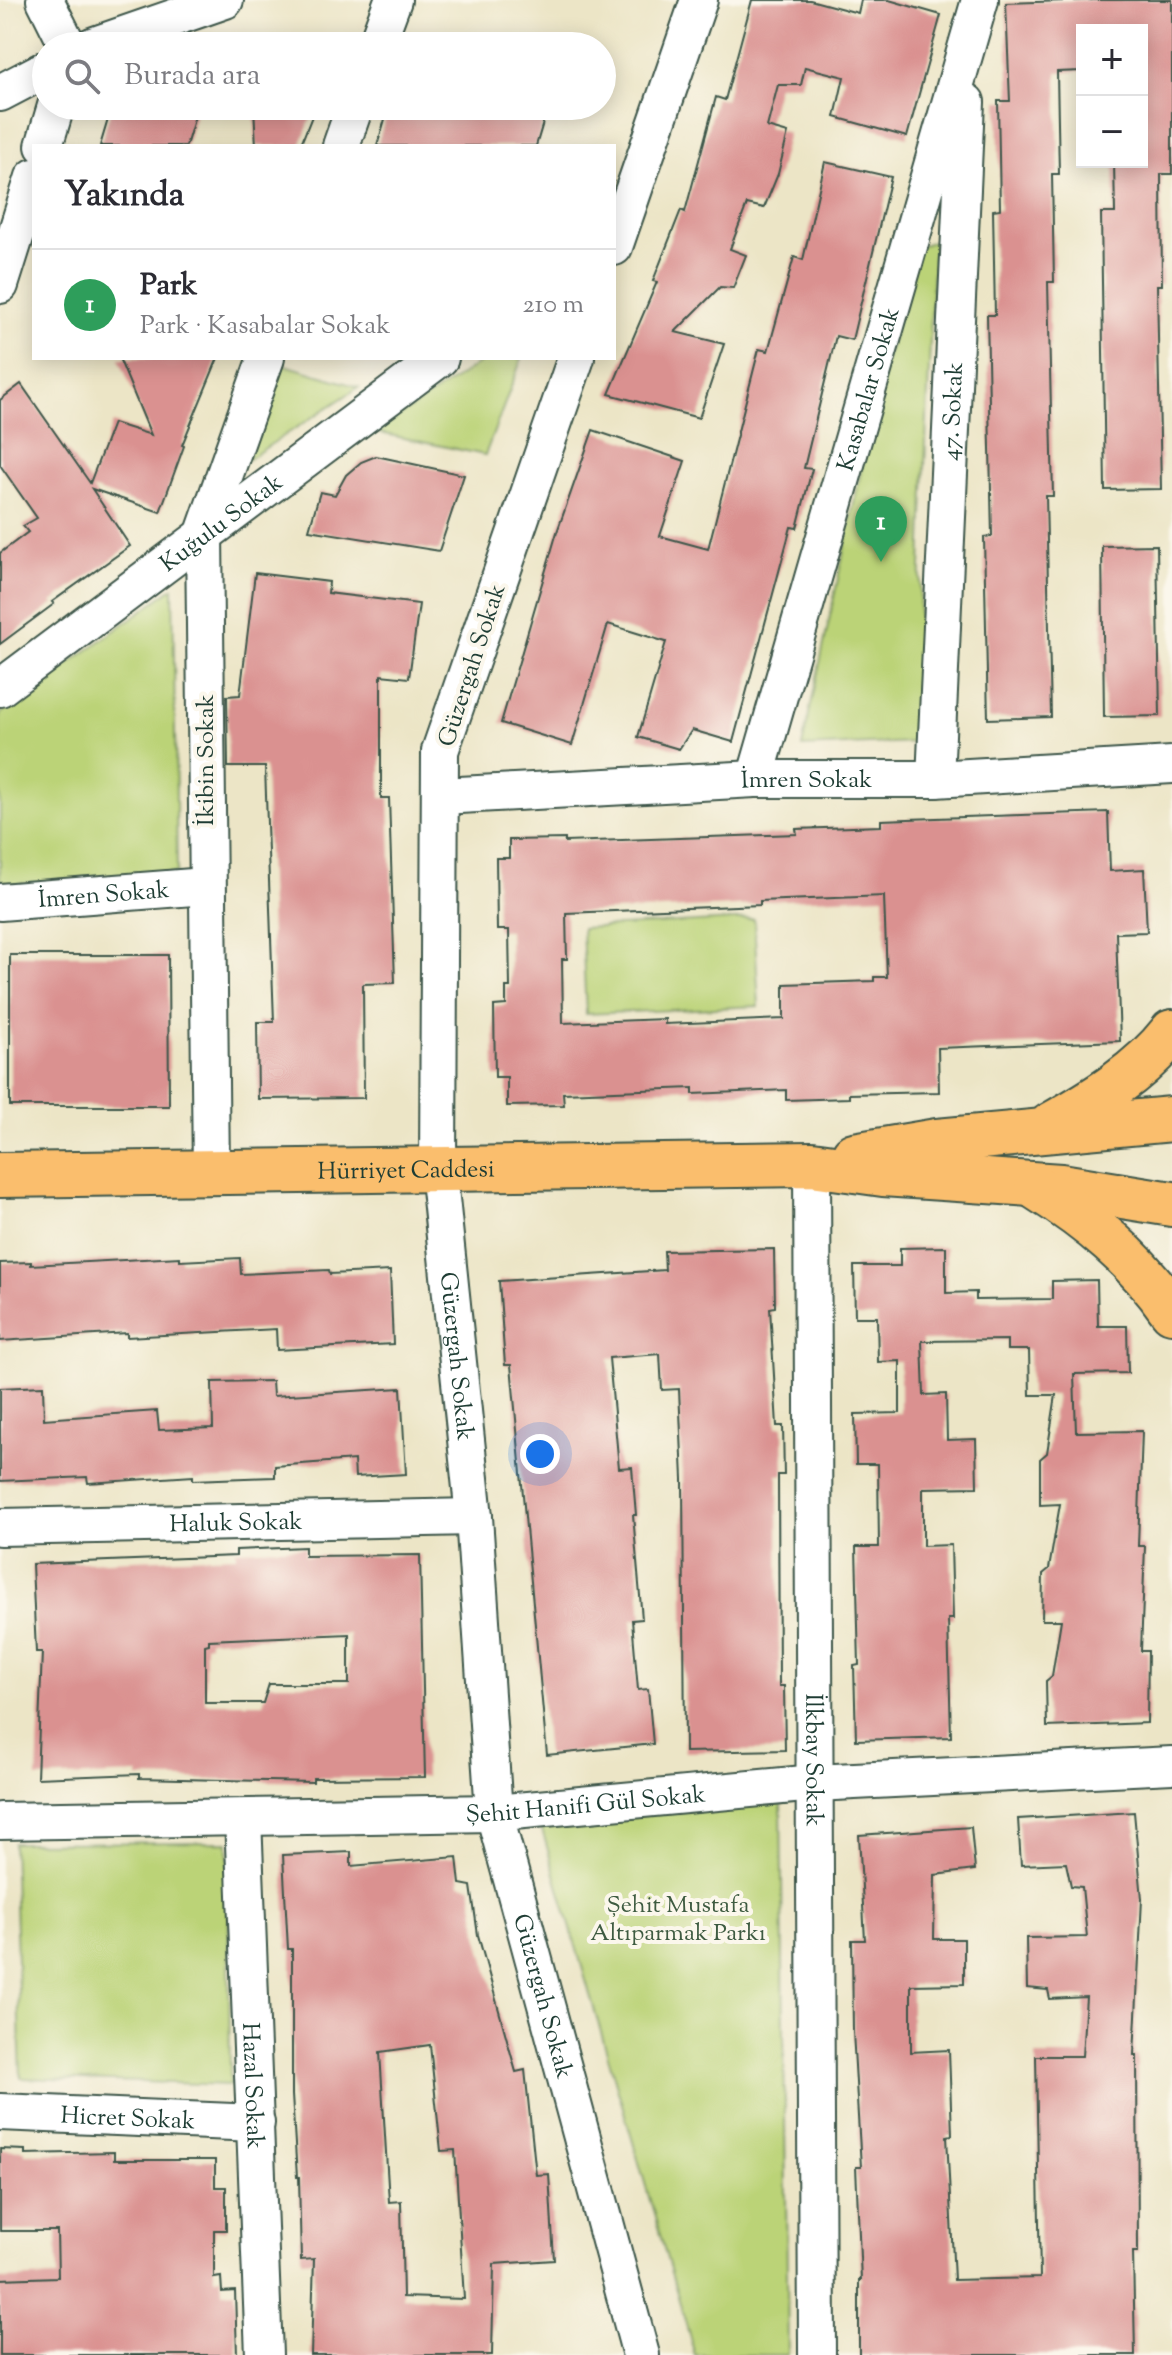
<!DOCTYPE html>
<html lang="tr">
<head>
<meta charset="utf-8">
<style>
  :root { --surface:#fff; --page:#f7f7f7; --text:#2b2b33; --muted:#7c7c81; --line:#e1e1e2; --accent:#0f766e }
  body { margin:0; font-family:"Sorts Mill Goudy",serif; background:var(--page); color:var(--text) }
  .controls { position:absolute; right:24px; top:24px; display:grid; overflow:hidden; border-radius:0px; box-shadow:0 4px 20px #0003 }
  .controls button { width:72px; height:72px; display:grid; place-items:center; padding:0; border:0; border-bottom:2px solid var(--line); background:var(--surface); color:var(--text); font:40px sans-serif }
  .you { position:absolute; left:540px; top:1454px; width:28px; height:28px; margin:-20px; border:6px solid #fff; border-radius:50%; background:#1a73e8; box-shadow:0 0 0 12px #1a73e833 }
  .badge { display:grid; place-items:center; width:52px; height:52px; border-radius:50%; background:var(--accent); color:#fff; font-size:26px; font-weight:700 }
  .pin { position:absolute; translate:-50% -66px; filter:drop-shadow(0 2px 4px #0008) }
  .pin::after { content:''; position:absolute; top:42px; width:28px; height:24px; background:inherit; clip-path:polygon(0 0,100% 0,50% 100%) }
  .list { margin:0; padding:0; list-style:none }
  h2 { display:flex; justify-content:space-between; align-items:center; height:104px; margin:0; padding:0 32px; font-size:34px }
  h2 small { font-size:26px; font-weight:400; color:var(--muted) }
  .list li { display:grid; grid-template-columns:52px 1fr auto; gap:24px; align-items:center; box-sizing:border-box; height:112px; padding:0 32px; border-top:2px solid var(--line) }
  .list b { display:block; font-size:30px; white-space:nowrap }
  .list p { margin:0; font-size:26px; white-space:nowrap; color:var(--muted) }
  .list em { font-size:26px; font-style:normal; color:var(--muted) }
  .icon { flex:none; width:44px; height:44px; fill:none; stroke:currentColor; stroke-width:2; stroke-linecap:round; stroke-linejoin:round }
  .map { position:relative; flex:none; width:1172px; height:2355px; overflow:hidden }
  .search { position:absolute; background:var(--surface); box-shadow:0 4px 20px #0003; left:32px; top:32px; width:584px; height:88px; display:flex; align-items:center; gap:20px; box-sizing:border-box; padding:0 28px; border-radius:44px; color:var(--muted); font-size:30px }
  .panel { position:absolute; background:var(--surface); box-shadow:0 4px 20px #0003; left:32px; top:144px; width:584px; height:216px; border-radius:0px }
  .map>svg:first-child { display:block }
</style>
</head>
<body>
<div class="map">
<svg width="1172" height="2355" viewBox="0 0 1172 2355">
  <rect width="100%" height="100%" fill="#fbf7ec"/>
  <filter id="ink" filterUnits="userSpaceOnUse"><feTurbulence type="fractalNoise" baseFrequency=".0125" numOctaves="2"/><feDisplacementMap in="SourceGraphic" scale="16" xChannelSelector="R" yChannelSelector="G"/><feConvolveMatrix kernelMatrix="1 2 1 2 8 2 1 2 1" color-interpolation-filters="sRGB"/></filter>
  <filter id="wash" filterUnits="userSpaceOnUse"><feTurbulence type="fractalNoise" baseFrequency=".006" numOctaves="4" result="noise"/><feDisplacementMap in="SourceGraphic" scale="32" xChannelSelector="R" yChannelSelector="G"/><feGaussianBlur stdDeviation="1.8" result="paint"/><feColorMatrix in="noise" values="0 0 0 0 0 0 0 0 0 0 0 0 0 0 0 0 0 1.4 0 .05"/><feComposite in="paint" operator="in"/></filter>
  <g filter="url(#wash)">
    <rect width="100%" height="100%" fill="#ece5c6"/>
    <g fill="#bbd377" stroke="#6d8856" stroke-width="2">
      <path d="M 934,241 L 914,742 L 802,747 L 880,382 L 918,247 Z"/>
      <path d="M 487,358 L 522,358 L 485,455 L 375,432 Z"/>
      <path d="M 269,360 L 359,387 L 233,469 Z"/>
      <path d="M 173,588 L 177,873 L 0,885 L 0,714 Z"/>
      <path d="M 754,919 L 759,1006 L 586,1014 L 582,928 Z"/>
      <path d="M 781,1801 L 788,2355 L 695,2355 L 541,1826 Z"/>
      <path d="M 228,1842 L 230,2085 L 21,2078 L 13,1843 Z"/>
    </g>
    <g id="blocks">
      <g fill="#da9190" fill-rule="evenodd">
        <path d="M 752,0 L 810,0 L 858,13 L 861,0 L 889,0 L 941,15 L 907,137 L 835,117 L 844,77 L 805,67 L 801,85 L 778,85 L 767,127 L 788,133 L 778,174 L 764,208 L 747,204 L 730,249 L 746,255 L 733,288 L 720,287 L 675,332 L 724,344 L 699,418 L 609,394 L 657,282 L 653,281 L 681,210 L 685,212 L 716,97 L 725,100 Z"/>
        <path d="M 1094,0 L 1172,0 L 1172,174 L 1161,174 L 1162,285 L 1157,285 L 1161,489 L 1105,490 L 1101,213 L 1115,213 L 1114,162 L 1142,162 L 1142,30 L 1081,30 L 1082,71 L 1057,72 L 1059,174 L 1052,174 L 1054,282 L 1048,282 L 1053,496 L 1046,496 L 1051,717 L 988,719 L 984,537 L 992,536 L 987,315 L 995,315 L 993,210 L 1000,209 L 998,101 L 1010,101 L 1006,3 Z"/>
        <path d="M 112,106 L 198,106 L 186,146 L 100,146 Z"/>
        <path d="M 254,106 L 316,106 L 300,146 L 256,146 Z"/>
        <path d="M 389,106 L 548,106 L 536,146 L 377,146 Z"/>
        <path d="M 825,162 L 891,177 L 852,340 L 836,336 L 804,468 L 812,469 L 797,528 L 791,527 L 733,742 L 692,730 L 679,749 L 638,737 L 666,642 L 608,624 L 572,745 L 501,723 L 557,532 L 593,430 L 685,461 L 660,536 L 708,549 L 759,349 L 768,351 L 794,257 L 803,260 Z"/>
        <path d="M 119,358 L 218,358 L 182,445 L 184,446 L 160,512 L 92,489 L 130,546 L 52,602 L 54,604 L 0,644 L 0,553 L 28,532 L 23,526 L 37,518 L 0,465 L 0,400 L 21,384 L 90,483 L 113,423 L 151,435 Z"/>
        <path d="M 376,456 L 464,475 L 439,551 L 309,530 L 320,492 L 335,495 L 346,475 L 361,462 Z"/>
        <path d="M 1157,545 L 1160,716 L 1104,717 L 1102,546 Z"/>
        <path d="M 255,573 L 329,582 L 328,593 L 419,604 L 409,678 L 381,675 L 381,798 L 389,798 L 395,983 L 363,984 L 364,1098 L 258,1099 L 257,1022 L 274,1022 L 265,767 L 228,767 L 227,696 L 240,695 Z"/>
        <path d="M 1108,812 L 1110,871 L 1144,869 L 1147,932 L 1116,933 L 1120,1041 L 938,1048 L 939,1092 L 849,1094 L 849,1098 L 786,1100 L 786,1090 L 693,1094 L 693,1088 L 563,1093 L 564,1105 L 507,1106 L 507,1077 L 495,1077 L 494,1006 L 506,1005 L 506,987 L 510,987 L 509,930 L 497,930 L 496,858 L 509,858 L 509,840 L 565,839 L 565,842 L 797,834 L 796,829 L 881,826 L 881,820 ZM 884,896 L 887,977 L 874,977 L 874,981 L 784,984 L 784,1019 L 665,1024 L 665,1019 L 563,1023 L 562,959 L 567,959 L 566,913 L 760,905 L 760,901 Z"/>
        <path d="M 10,955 L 168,955 L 169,1106 L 10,1106 Z"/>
        <path d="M 946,1247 L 946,1293 L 976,1292 L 976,1300 L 1052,1299 L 1052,1281 L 1097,1280 L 1098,1326 L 1127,1326 L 1128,1373 L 1074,1374 L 1076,1432 L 1142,1431 L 1138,1546 L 1145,1546 L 1141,1651 L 1148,1651 L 1147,1723 L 1047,1727 L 1046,1681 L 1052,1676 L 1061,1620 L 1042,1620 L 1043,1574 L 1049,1569 L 1060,1504 L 1040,1505 L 1040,1459 L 1047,1453 L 1056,1395 L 1030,1395 L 1029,1350 L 1007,1350 L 1007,1340 L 922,1341 L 924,1395 L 946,1394 L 947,1440 L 976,1439 L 977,1487 L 923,1488 L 923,1546 L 951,1545 L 953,1619 L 948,1619 L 951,1737 L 856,1740 L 854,1666 L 859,1665 L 856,1547 L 879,1547 L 878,1464 L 856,1464 L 855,1414 L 900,1413 L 900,1361 L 878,1362 L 877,1317 L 855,1317 L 854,1266 L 900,1266 L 900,1248 Z"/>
        <path d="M 774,1249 L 775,1307 L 770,1308 L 777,1426 L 783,1426 L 784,1475 L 778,1475 L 779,1686 L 784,1686 L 785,1750 L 685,1752 L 683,1479 L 679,1389 L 662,1390 L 660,1354 L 609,1358 L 619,1468 L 632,1467 L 636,1515 L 633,1515 L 642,1619 L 632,1620 L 638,1690 L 648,1689 L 653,1744 L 547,1755 L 511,1365 L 505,1365 L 499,1281 L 665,1270 L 664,1251 Z"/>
        <path d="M 180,1257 L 180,1261 L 240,1258 L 241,1274 L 329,1270 L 330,1274 L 390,1271 L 393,1344 L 277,1350 L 276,1329 L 127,1337 L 127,1333 L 0,1341 L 0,1263 L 31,1262 L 31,1265 Z"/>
        <path d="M 272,1381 L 273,1396 L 401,1388 L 406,1474 L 355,1477 L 354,1460 L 275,1466 L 275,1477 L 193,1480 L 193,1476 L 88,1483 L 87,1477 L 0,1481 L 0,1388 L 43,1386 L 44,1419 L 157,1411 L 159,1430 L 213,1428 L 212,1382 Z"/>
        <path d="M 305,1547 L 305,1556 L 420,1555 L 425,1777 L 313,1778 L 313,1782 L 139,1778 L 139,1774 L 37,1778 L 42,1652 L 36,1652 L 32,1564 L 236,1556 L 236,1550 ZM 349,1634 L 349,1684 L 269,1684 L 263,1703 L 205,1703 L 205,1645 L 209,1644 L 209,1640 Z"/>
        <path d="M 1134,1812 L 1142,1899 L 1134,2055 L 1137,2055 L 1138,2252 L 1133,2252 L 1135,2355 L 859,2355 L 859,2280 L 861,2280 L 856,2167 L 861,2167 L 853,2032 L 852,1940 L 865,1940 L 859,1835 L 971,1827 L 975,1870 L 935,1875 L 934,1939 L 964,1939 L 964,1984 L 911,1985 L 911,2052 L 949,2050 L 952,2135 L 947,2136 L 954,2280 L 1040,2278 L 1036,2056 L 1082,2056 L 1086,1997 L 1050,1999 L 1048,1990 L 1027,1988 L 1026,1938 L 1087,1937 L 1082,1887 L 1071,1886 L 1066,1863 L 1021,1865 L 1018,1819 Z"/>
        <path d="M 351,1852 L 351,1866 L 457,1857 L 460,1884 L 471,1886 L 478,1935 L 516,2072 L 525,2070 L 536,2175 L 549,2174 L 554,2260 L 494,2264 L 492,2355 L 311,2355 L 314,2259 L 301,2260 L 299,2177 L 297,2177 L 292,2095 L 292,1949 L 288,1949 L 283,1855 ZM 430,2045 L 441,2151 L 455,2150 L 464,2299 L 403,2297 L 401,2201 L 389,2202 L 380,2052 Z"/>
        <path d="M 0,2149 L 25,2150 L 25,2154 L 114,2152 L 114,2160 L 215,2160 L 215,2187 L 226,2187 L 226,2230 L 214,2230 L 214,2278 L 221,2277 L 222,2292 L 235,2291 L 237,2355 L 0,2355 L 0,2279 L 58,2277 L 57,2231 L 0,2231 Z"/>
      </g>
    </g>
  </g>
  <g filter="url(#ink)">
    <use href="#blocks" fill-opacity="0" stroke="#3e564a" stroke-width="2"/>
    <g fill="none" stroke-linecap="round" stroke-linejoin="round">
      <defs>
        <g id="minor">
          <path d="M 45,0 L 68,46"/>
          <path d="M 92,46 L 225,0"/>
          <path d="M 376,46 L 393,0"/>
          <path d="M 0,93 L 46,69"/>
          <path d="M 44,146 L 56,106"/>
          <path d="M 341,146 L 355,106"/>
          <path d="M 614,247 L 699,0"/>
          <path d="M 0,285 L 34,177"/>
          <path id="s1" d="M 576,358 L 440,751 L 438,1169 L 474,1517 L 494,1813 L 641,2355"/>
          <path id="s2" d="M 0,688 L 440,358"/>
          <path id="s3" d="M 755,779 L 980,0"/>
          <path id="s4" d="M 935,779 L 966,102"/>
          <path id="s5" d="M 441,796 L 755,779 L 935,779 L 1172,765"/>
          <path id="s6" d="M 0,902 L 206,886"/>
          <path id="s7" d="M 812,1164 L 817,2355"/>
          <path d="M 211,1172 L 204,533 L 266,358"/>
          <path id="s8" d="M 0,1527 L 474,1517"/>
          <path id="s9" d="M 243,1818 L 264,2355"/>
          <path id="s10" d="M 0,1821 L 494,1813 L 815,1783 L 1172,1765"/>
          <path id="s11" d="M 0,2112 L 256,2123"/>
        </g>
        <g id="major">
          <path d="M 1051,1125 C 1095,1100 1140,1073 1172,1032"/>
          <path d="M 854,1155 L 937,1141 L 1172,1119"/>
          <path id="s12" d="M 0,1175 L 812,1164 L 883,1174 L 1061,1186 L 1172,1204"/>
          <path d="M 1037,1188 C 1090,1221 1136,1259 1172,1311"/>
        </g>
      </defs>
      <use href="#minor" stroke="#3e564a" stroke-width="40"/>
      <use href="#major" stroke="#3e564a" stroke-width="48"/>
      <use href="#minor" stroke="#fff" stroke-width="36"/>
      <use href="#major" stroke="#fabe6d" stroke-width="44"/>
    </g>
  </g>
  <g text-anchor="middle" stroke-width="8" stroke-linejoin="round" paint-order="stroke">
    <g font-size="24" fill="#1f3d34" stroke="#fbf7ec">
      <text dy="8" stroke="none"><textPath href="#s3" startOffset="406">Kasabalar Sokak</textPath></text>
      <text dy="8" stroke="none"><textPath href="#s4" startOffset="368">47. Sokak</textPath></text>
      <text dy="8" stroke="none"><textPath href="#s2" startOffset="276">Kuğulu Sokak</textPath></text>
      <text transform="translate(471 665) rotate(-72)" y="8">Güzergah Sokak</text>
      <text transform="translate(205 760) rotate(-90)" y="8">İkibin Sokak</text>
      <text dy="8" stroke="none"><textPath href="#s5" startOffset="366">İmren Sokak</textPath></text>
      <text dy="8" stroke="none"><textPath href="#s6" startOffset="104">İmren Sokak</textPath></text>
      <text dy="8" stroke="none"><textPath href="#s12" startOffset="406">Hürriyet Caddesi</textPath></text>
      <text dy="8" stroke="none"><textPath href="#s1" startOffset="1022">Güzergah Sokak</textPath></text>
      <text dy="8" stroke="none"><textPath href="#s8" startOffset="236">Haluk Sokak</textPath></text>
      <text dy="8" stroke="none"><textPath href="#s7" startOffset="596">İlkbay Sokak</textPath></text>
      <text dy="8" stroke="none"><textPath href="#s10" startOffset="586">Şehit Hanifi Gül Sokak</textPath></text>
      <text dy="8" stroke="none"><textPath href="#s1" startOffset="1670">Güzergah Sokak</textPath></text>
      <text dy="8" stroke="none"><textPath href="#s9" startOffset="268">Hazal Sokak</textPath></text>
      <text dy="8" stroke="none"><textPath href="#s11" startOffset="128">Hicret Sokak</textPath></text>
    </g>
    <g font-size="24" fill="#3e5b41" stroke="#fbf7ec">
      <text x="678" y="1912">Şehit Mustafa<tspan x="678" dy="28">Altıparmak Parkı</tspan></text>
    </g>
  </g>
</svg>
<div class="controls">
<button>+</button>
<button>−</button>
</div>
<div class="you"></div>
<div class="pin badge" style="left:881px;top:562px;background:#2e9e5b">1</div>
<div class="search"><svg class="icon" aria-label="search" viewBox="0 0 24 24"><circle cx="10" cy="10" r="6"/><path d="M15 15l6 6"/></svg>Burada ara</div>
<section class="panel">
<h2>Yakında<small></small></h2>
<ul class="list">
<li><span class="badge" style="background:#2e9e5b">1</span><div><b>Park</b><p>Park · Kasabalar Sokak</p></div><em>210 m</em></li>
</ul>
</section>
</div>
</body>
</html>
